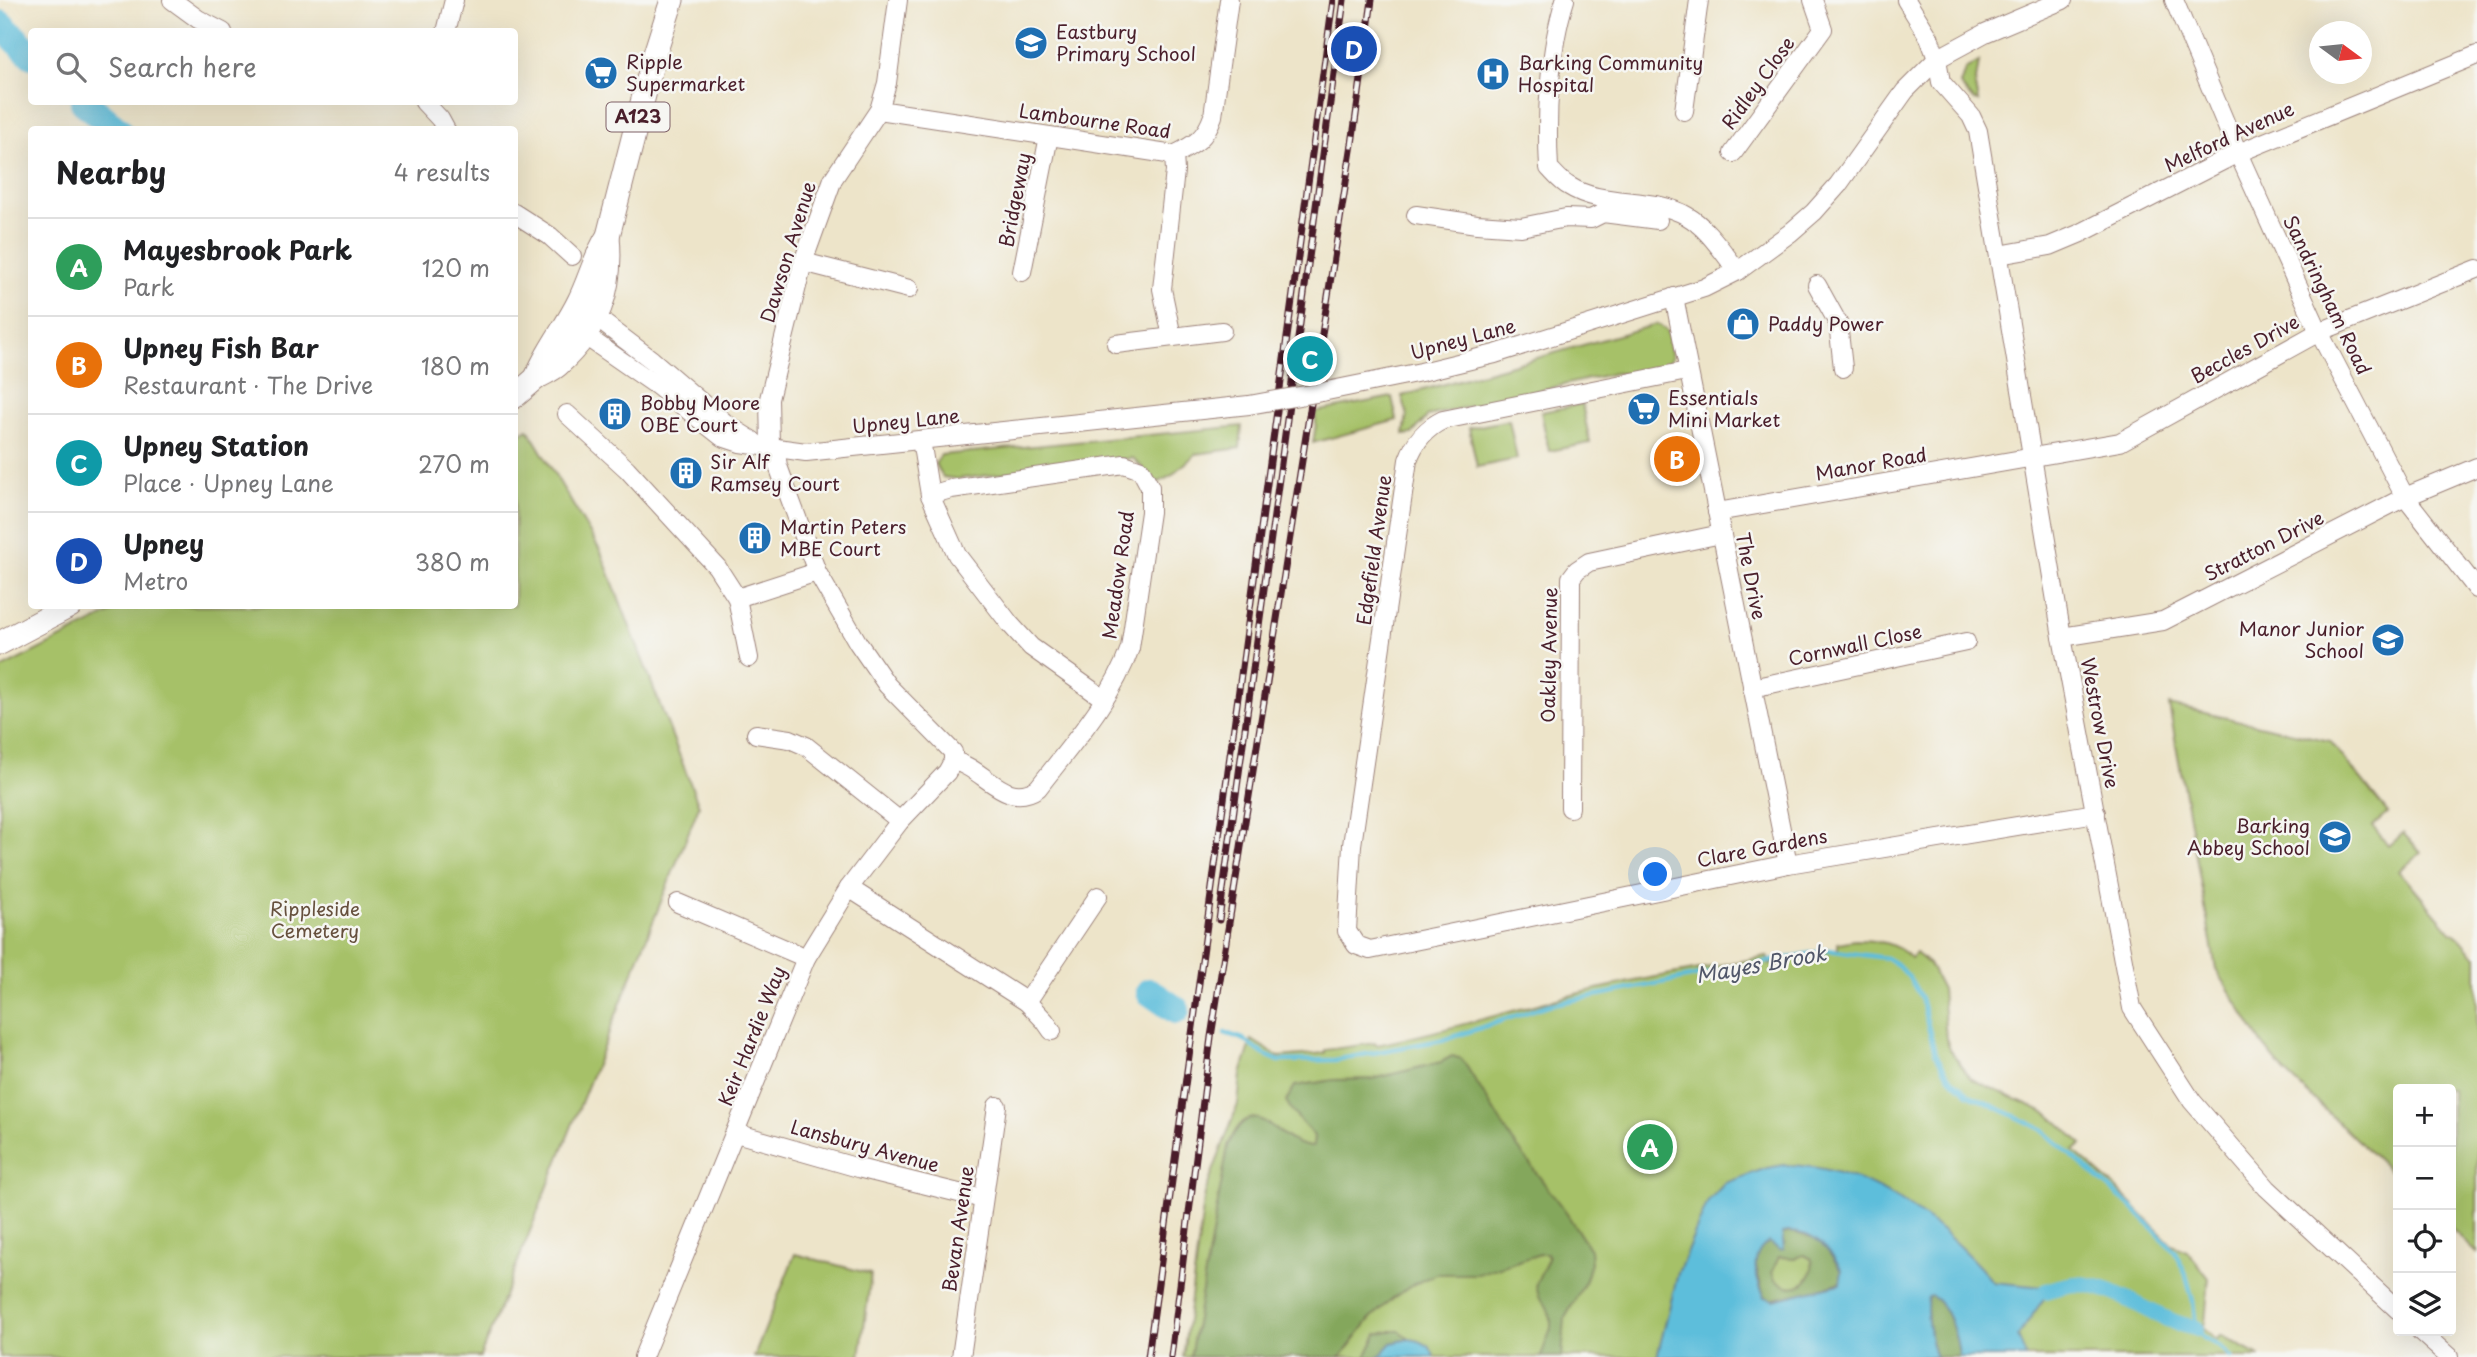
<!DOCTYPE html>
<html lang="en">
<head>
<meta charset="utf-8">
<style>
  :root { --surface:#fff; --page:#f2f2f2; --text:#202124; --muted:#757577; --line:#e0e0e0; --accent:#1f6fb2 }
  body { margin:0; font-family:"Playpen Sans",sans-serif; background:var(--page); color:var(--text) }
  .controls { position:absolute; right:21px; bottom:21px; display:grid; overflow:hidden; border-radius:7px; box-shadow:0 7px 28px #0002 }
  .controls button { width:63px; height:63px; display:grid; place-items:center; padding:0; border:0; border-bottom:2px solid var(--line); background:var(--surface); color:var(--text); font:35px sans-serif }
  .compass { position:absolute; left:2309px; top:21px; width:63px; height:63px; border-radius:50%; background:var(--surface); box-shadow:0 7px 28px #0002; rotate:105deg }
  .you { position:absolute; left:1656px; top:875px; width:24px; height:24px; margin:-18px; border:5px solid #fff; border-radius:50%; background:#1a73e8; box-shadow:0 0 0 10px #1a73e833 }
  .badge { display:grid; place-items:center; width:46px; height:46px; border-radius:50%; background:var(--accent); color:#fff; font-size:23px; font-weight:700 }
  .pin { position:absolute; translate:-50% -50%; border:4px solid #fff; box-shadow:0 2px 7px #0006 }
  .list { margin:0; padding:0; list-style:none }
  h2 { display:flex; justify-content:space-between; align-items:center; height:91px; margin:0; padding:0 28px; font-size:30px }
  h2 small { font-size:23px; font-weight:400; color:var(--muted) }
  .list li { display:grid; grid-template-columns:46px 1fr auto; gap:21px; align-items:center; box-sizing:border-box; height:98px; padding:0 28px; border-top:2px solid var(--line) }
  .list b { display:block; font-size:26px; white-space:nowrap }
  .list p { margin:0; font-size:23px; white-space:nowrap; color:var(--muted) }
  .list em { font-size:23px; font-style:normal; color:var(--muted) }
  .icon { flex:none; width:38px; height:38px; fill:none; stroke:currentColor; stroke-width:2; stroke-linecap:round; stroke-linejoin:round }
  .map { position:relative; flex:none; width:2477px; height:1357px; overflow:hidden }
  .search { position:absolute; background:var(--surface); box-shadow:0 7px 28px #0002; left:28px; top:28px; width:490px; height:77px; display:flex; align-items:center; gap:18px; box-sizing:border-box; padding:0 24px; border-radius:7px; color:var(--muted); font-size:26px }
  .panel { position:absolute; background:var(--surface); box-shadow:0 7px 28px #0002; left:28px; top:126px; width:490px; height:483px; border-radius:7px }
  .map>svg:first-child { display:block }
</style>
</head>
<body>
<div class="map">
<svg width="2477" height="1357" viewBox="0 0 2477 1357">
  <rect width="100%" height="100%" fill="#f6f6f2"/>
  <filter id="ink" filterUnits="userSpaceOnUse"><feTurbulence type="fractalNoise" baseFrequency=".0143" numOctaves="2"/><feDisplacementMap in="SourceGraphic" scale="14" xChannelSelector="R" yChannelSelector="G"/><feConvolveMatrix kernelMatrix="1 2 1 2 8 2 1 2 1" color-interpolation-filters="sRGB"/></filter>
  <filter id="wash" filterUnits="userSpaceOnUse"><feTurbulence type="fractalNoise" baseFrequency=".00686" numOctaves="4" result="noise"/><feDisplacementMap in="SourceGraphic" scale="28" xChannelSelector="R" yChannelSelector="G"/><feGaussianBlur stdDeviation="1.57" result="paint"/><feColorMatrix in="noise" values="0 0 0 0 0 0 0 0 0 0 0 0 0 0 0 0 0 1.4 0 .05"/><feComposite in="paint" operator="in"/></filter>
  <g filter="url(#wash)">
    <rect width="100%" height="100%" fill="#ede4c9"/>
    <g fill="#a6c168" stroke="#78704a" stroke-width="2">
      <path d="M 1979,62 L 1975,86 L 1978,102 L 1974,101 L 1960,85 L 1965,70 Z"/>
      <path d="M 1657,324 L 1667,331 L 1672,357 L 1664,368 L 1635,374 L 1615,373 L 1428,416 L 1412,434 L 1404,435 L 1407,414 L 1402,396 Z"/>
      <path d="M 1392,397 L 1397,420 L 1313,443 L 1316,424 L 1315,412 Z"/>
      <path d="M 1582,404 L 1590,443 L 1549,451 L 1541,412 Z"/>
      <path d="M 1509,420 L 1517,459 L 1477,467 L 1469,428 Z"/>
      <path d="M 1242,426 L 1240,448 L 1196,454 L 1171,476 L 1157,483 L 1133,458 L 957,479 L 943,477 L 935,464 L 941,455 Z"/>
      <path d="M 528,429 L 601,552 L 699,806 L 480,1357 L 0,1357 L 0,669 L 125,606 L 514,606 L 515,437 Z"/>
      <path d="M 2169,705 L 2330,741 L 2388,813 L 2373,826 L 2388,846 L 2403,833 L 2421,853 L 2399,871 L 2451,932 C 2462,936 2467,950 2477,956 L 2477,1253 L 2451,1228 L 2451,1089 L 2398,1089 L 2398,1179 L 2284,1071 L 2263,1045 L 2216,969 Z"/>
      <path d="M 1855,940 C 1877,940 1895,942 1911,958 L 1916,953 L 1929,964 L 1942,989 L 1946,1038 L 1951,1051 L 1971,1079 L 2049,1114 L 2082,1144 L 2074,1151 L 2117,1189 L 2172,1245 L 2187,1251 L 2209,1278 L 2205,1323 L 2202,1327 L 2216,1340 L 2221,1335 L 2261,1357 L 1183,1357 L 1205,1193 L 1238,1104 L 1241,1074 L 1252,1040 L 1279,1057 L 1325,1053 L 1325,1050 L 1375,1043 L 1376,1045 C 1443,1032 1508,1011 1573,995 C 1637,978 1703,970 1767,956 L 1770,965 L 1838,949 L 1838,943 Z"/>
      <path d="M 795,1254 L 871,1274 L 860,1357 L 754,1357 Z"/>
    </g>
    <g fill="#84a75c" stroke="#676344" stroke-width="2" fill-rule="evenodd">
      <path d="M 1452,1056 L 1462,1059 L 1512,1140 L 1567,1214 L 1590,1250 L 1591,1263 L 1586,1280 L 1565,1318 L 1562,1357 L 1541,1357 L 1551,1328 L 1551,1318 L 1547,1307 L 1539,1297 L 1536,1284 L 1548,1259 L 1547,1254 L 1540,1254 L 1478,1274 L 1436,1274 L 1412,1285 L 1393,1298 L 1370,1319 L 1341,1357 L 1190,1357 L 1228,1146 C 1254,1083 1276,1147 1313,1147 L 1314,1136 L 1294,1114 L 1286,1101 L 1295,1086 L 1334,1080 L 1373,1079 L 1441,1062 Z"/>
      <path d="M 1792,1232 L 1818,1239 L 1822,1243 L 1842,1271 L 1841,1282 L 1814,1291 L 1769,1300 C 1761,1294 1762,1288 1759,1279 C 1754,1262 1753,1252 1769,1242 L 1784,1243 L 1781,1239 L 1782,1234 ZM 1804,1255 L 1812,1259 C 1815,1283 1795,1295 1775,1280 L 1772,1272 L 1779,1257 L 1795,1258 Z"/>
      <path d="M 1931,1296 C 1948,1303 1958,1340 1959,1357 L 1936,1357 C 1930,1344 1925,1310 1928,1297 Z"/>
      <path d="M 1388,1331 L 1400,1331 L 1409,1339 L 1392,1343 L 1379,1357 L 1366,1357 L 1377,1334 Z"/>
    </g>
    <g fill="#5dbedb" stroke="#546e83" stroke-width="2" fill-rule="evenodd">
      <path d="M 1784,1165 C 1868,1165 1941,1221 1993,1282 L 2043,1287 L 2045,1297 L 2018,1336 L 2026,1357 L 1959,1357 C 1958,1340 1948,1303 1931,1296 L 1928,1297 C 1925,1309 1930,1345 1936,1357 L 1657,1357 L 1678,1273 L 1708,1201 L 1725,1183 L 1767,1168 ZM 1787,1232 C 1814,1231 1829,1249 1842,1271 L 1840,1284 L 1774,1300 L 1765,1297 C 1755,1278 1749,1255 1769,1242 L 1780,1250 L 1784,1249 L 1782,1234 Z"/>
      <path d="M 1409,1339 C 1421,1340 1431,1344 1434,1357 L 1379,1357 L 1392,1343 Z"/>
    </g>
    <g fill="none" stroke-linecap="round" stroke-linejoin="round">
      <path stroke="#5dbedb" stroke-width="4.5" d="M 1225,1033 L 1243,1039 L 1263,1054 L 1279,1061 L 1335,1060 L 1447,1039 L 1548,1005 L 1828,950 L 1886,958 L 1898,965 L 1909,977 L 1921,998 L 1935,1053 L 1949,1077 L 1968,1094 L 2040,1128 L 2135,1210 L 2175,1252 L 2186,1275 L 2193,1301 L 2196,1328 L 2204,1338 L 2222,1348 L 2231,1357"/>
      <path stroke="#5dbedb" stroke-width="16" d="M 2046,1291 C 2056,1288 2067,1284 2078,1284 C 2120,1286 2154,1321 2196,1328"/>
      <g stroke="#5dbedb" stroke-width="28">
        <path d="M 0,24 L 32,55"/>
        <path d="M 84,102 L 118,130"/>
        <path d="M 1150,992 L 1176,1010"/>
      </g>
    </g>
  </g>
  <g filter="url(#ink)">
    <g fill="none" stroke-linecap="round" stroke-linejoin="round">
      <defs>
        <g id="minor">
          <path d="M 172,0 L 198,19 L 223,32"/>
          <path d="M 1565,0 C 1549,50 1546,115 1549,168 C 1555,174 1561,182 1569,186 C 1603,208 1651,195 1687,216 C 1708,228 1723,253 1738,271"/>
          <path d="M 1906,0 L 1929,37 L 1937,59 L 1941,82 L 1971,116 L 1978,131 L 2062,637 L 2132,1008 L 2192,1101 L 2267,1188 L 2398,1310"/>
          <path d="M 2174,0 L 2238,153 L 2319,332 L 2405,497 L 2477,589"/>
          <path d="M 446,32 L 454,0"/>
          <path d="M 424,102 L 440,119 L 446,130"/>
          <path d="M 879,110 L 1174,155 C 1195,144 1205,139 1213,116 L 1229,0"/>
          <path d="M 1684,111 L 1699,0"/>
          <path d="M 1733,153 L 1823,29 L 1813,0"/>
          <path d="M 514,213 L 550,236 L 572,256"/>
          <path d="M 1416,215 L 1477,224 L 1521,227 L 1566,218 L 1591,219 L 1603,213 L 1658,220"/>
          <path d="M 1999,255 L 2050,246 L 2081,233 L 2238,153 L 2477,55"/>
          <path d="M 803,262 L 909,289"/>
          <path d="M 1022,272 L 1049,136"/>
          <path d="M 1817,285 L 1838,323 L 1843,368"/>
          <path d="M 1674,297 L 1788,864"/>
          <path d="M 596,319 L 602,322 L 652,360 L 729,426 L 753,441"/>
          <path d="M 584,335 L 656,385 L 722,437 L 740,443 L 806,452 L 1249,405"/>
          <path d="M 1172,337 L 1162,289 L 1175,171 L 1174,155"/>
          <path d="M 1116,344 L 1222,331"/>
          <path d="M 1687,371 L 1443,420 C 1426,428 1414,443 1408,460 L 1352,845 L 1347,931 L 1356,945 L 1370,950 L 1788,864 L 2096,813"/>
          <path d="M 1322,392 L 1421,372 L 1495,354 L 1704,288 L 1738,271 L 1790,233 L 1814,212 L 1838,185 L 1905,91 L 1937,59 L 1985,33 L 2063,0"/>
          <path d="M 567,414 L 627,469 L 717,567 L 737,598 L 749,658"/>
          <path d="M 921,440 L 930,495 L 957,555 L 1010,624 L 1031,647 L 1104,699"/>
          <path d="M 770,446 L 769,399 L 803,262 L 833,179 L 879,110 L 887,83 L 898,0"/>
          <path d="M 775,447 L 778,466 L 817,572 L 858,643 L 887,685 L 953,752 L 953,761"/>
          <path d="M 930,495 L 951,489 L 1124,464 L 1141,470 L 1150,487 L 1150,512 L 1130,648 C 1112,700 1071,745 1038,788 C 1005,810 985,768 953,761"/>
          <path d="M 1717,512 L 2120,442 L 2319,332 L 2477,269"/>
          <path d="M 737,598 L 817,572"/>
          <path d="M 2062,637 L 2163,621 L 2405,497 L 2477,467"/>
          <path d="M 1752,688 L 1966,642"/>
          <path d="M 756,734 L 790,739 L 806,746 L 900,821"/>
          <path d="M 1570,808 L 1571,578 L 1577,570 L 1589,562 L 1721,534"/>
          <path d="M 849,888 L 1027,1002 L 1098,896"/>
          <path d="M 678,903 L 806,958"/>
          <path d="M 1027,1002 L 1045,1021 L 1052,1031"/>
          <path d="M 736,1133 L 862,1169 L 983,1199"/>
          <path d="M 2420,1331 L 2449,1357"/>
          <path d="M 643,1357 L 806,958 L 849,888 L 900,821 L 947,772 L 953,761"/>
          <path d="M 961,1357 L 997,1106"/>
        </g>
        <g id="major">
          <path d="M 536,378 C 547,350 566,328 579,301 C 590,279 595,256 608,236 L 653,60 L 672,0"/>
          <path d="M 514,397 C 521,391 528,385 535,379 C 542,374 551,371 558,365 C 599,328 613,290 608,236"/>
          <path d="M 0,643 L 70,606"/>
        </g>
      </defs>
      <use href="#minor" stroke="#9c827a" stroke-width="20"/>
      <use href="#major" stroke="#9c827a" stroke-width="25"/>
      <use href="#minor" stroke="#fff" stroke-width="18"/>
      <use href="#major" stroke="#fff" stroke-width="23"/>
      <defs>
        <g id="rail">
          <path d="M 1219,920 L 1344,0"/>
          <path d="M 1148,1357 L 1333,0"/>
          <path d="M 1171,1357 L 1211,1037 L 1352,144 L 1372,0"/>
        </g>
      </defs>
      <use href="#rail" stroke="#4a1f2b" stroke-width="7"/>
      <use href="#rail" stroke="#f6f6f2" stroke-width="4.5" stroke-dasharray="13" stroke-linecap="butt"/>
      <defs>
        <path id="minor-bridge" d="M 1249,405 L 1322,392"/>
      </defs>
      <use href="#minor-bridge" stroke="#9c827a" stroke-width="20" stroke-linecap="butt"/>
      <use href="#minor-bridge" stroke="#fff" stroke-width="18"/>
    </g>
  </g>
  <defs>
    <symbol id="school-disc" viewBox="-11 -11 22 22"><circle r="9.5" fill="#1f6fb2" stroke="#f6f6f2"/><path d="M0-5L7-2L0 1L-7-2ZM-4 1L0 2.5L4 1V4Q0 6-4 4Z" fill="#fff"/></symbol>
    <symbol id="supermarket-disc" viewBox="-11 -11 22 22"><circle r="9.5" fill="#1f6fb2" stroke="#f6f6f2"/><path d="M-6-5.5h2.5l.6 2H6L4.5 2H-2.5L-4.4-4H-6ZM-1.5 3.2a1.3 1.3 0 1 0 .1 0ZM3 3.2a1.3 1.3 0 1 0 .1 0Z" fill="#fff"/></symbol>
    <symbol id="hospital-disc" viewBox="-11 -11 22 22"><circle r="9.5" fill="#1f6fb2" stroke="#f6f6f2"/><path d="M-5-5h3v3.5h4V-5h3V5h-3V1.5h-4V5h-3Z" fill="#fff"/></symbol>
    <symbol id="shop-disc" viewBox="-11 -11 22 22"><circle r="9.5" fill="#1f6fb2" stroke="#f6f6f2"/><path d="M-5-2.5h2.3a2.7 3.5 0 0 1 5.4 0H5L5.5 6h-11ZM-1.5-2.5h3a1.5 2.3 0 0 0-3 0Z" fill="#fff"/></symbol>
    <symbol id="building-disc" viewBox="-11 -11 22 22"><circle r="9.5" fill="#1f6fb2" stroke="#f6f6f2"/><path d="M-4-6H4V6H1V3H-1V6H-4ZM-2.5-4.3h1.7v1.8h-1.7ZM.8-4.3h1.7v1.8H.8ZM-2.5-1h1.7V.8h-1.7ZM.8-1h1.7V.8H.8Z" fill="#fff"/></symbol>
  </defs>
  <g fill-rule="evenodd">
    <use href="#school-disc" x="1012" y="24" width="38" height="38"/>
    <use href="#supermarket-disc" x="582" y="54" width="38" height="38"/>
    <use href="#hospital-disc" x="1474" y="55" width="38" height="38"/>
    <use href="#shop-disc" x="1724" y="305" width="38" height="38"/>
    <use href="#supermarket-disc" x="1625" y="390" width="38" height="38"/>
    <use href="#building-disc" x="596" y="395" width="38" height="38"/>
    <use href="#building-disc" x="667" y="454" width="38" height="38"/>
    <use href="#building-disc" x="736" y="519" width="38" height="38"/>
    <use href="#school-disc" x="2369" y="621" width="38" height="38"/>
    <use href="#school-disc" x="2316" y="818" width="38" height="38"/>
  </g>
  <g text-anchor="middle" stroke-width="5" stroke-linejoin="round" paint-order="stroke">
    <rect fill="#f6f6f2" stroke="#7e6067" stroke-width="2" x="606.5" y="102.5" width="63" height="29" rx="5"/>
    <g font-size="18" font-weight="bold" fill="#4a1f2b">
      <text x="638" y="123">A123</text>
    </g>
    <g font-size="19" fill="#4a1f2b" stroke="#f6f6f2" text-anchor="start">
      <text x="1056" y="39">Eastbury<tspan x="1056" dy="22">Primary School</tspan></text>
      <text x="626" y="69">Ripple<tspan x="626" dy="22">Supermarket</tspan></text>
      <text x="1518" y="70">Barking Community<tspan x="1518" dy="22">Hospital</tspan></text>
      <text x="1768" y="331">Paddy Power</text>
      <text x="1668" y="405">Essentials<tspan x="1668" dy="22">Mini Market</tspan></text>
      <text x="640" y="410">Bobby Moore<tspan x="640" dy="22">OBE Court</tspan></text>
      <text x="710" y="469">Sir Alf<tspan x="710" dy="22">Ramsey Court</tspan></text>
      <text x="780" y="534">Martin Peters<tspan x="780" dy="22">MBE Court</tspan></text>
      <text x="2364" y="636" text-anchor="end">Manor Junior<tspan x="2364" dy="22">School</tspan></text>
      <text x="2310" y="833" text-anchor="end">Barking<tspan x="2310" dy="22">Abbey School</tspan></text>
    </g>
    <g font-size="19" fill="#4a1f2b" stroke="#f6f6f2">
      <text transform="translate(1758 83) rotate(-54)" y="7">Ridley Close</text>
      <text transform="translate(1095 121) rotate(8)" y="7">Lambourne Road</text>
      <text transform="translate(2229 137) rotate(-25)" y="7">Melford Avenue</text>
      <text transform="translate(1015 200) rotate(-79)" y="7">Bridgeway</text>
      <text transform="translate(788 252) rotate(-73)" y="7">Dawson Avenue</text>
      <text transform="translate(2327 295) rotate(64)" y="7">Sandringham Road</text>
      <text transform="translate(1463 339) rotate(-15)" y="7">Upney Lane</text>
      <text transform="translate(2245 349) rotate(-29)" y="7">Beccles Drive</text>
      <text transform="translate(906 421) rotate(-6)" y="7">Upney Lane</text>
      <text transform="translate(1871 464) rotate(-10)" y="7">Manor Road</text>
      <text transform="translate(2264 546) rotate(-27)" y="7">Stratton Drive</text>
      <text transform="translate(1374 550) rotate(-82)" y="7">Edgefield Avenue</text>
      <text transform="translate(1118 575) rotate(-82)" y="7">Meadow Road</text>
      <text transform="translate(1751 576) rotate(79)" y="7">The Drive</text>
      <text transform="translate(1855 645) rotate(-12)" y="7">Cornwall Close</text>
      <text transform="translate(1549 655) rotate(-89)" y="7">Oakley Avenue</text>
      <text transform="translate(2100 723) rotate(79)" y="7">Westrow Drive</text>
      <text transform="translate(1762 848) rotate(-11)" y="7">Clare Gardens</text>
      <text transform="translate(752 1036) rotate(-68)" y="7">Keir Hardie Way</text>
      <text transform="translate(865 1146) rotate(15)" y="7">Lansbury Avenue</text>
      <text transform="translate(958 1229) rotate(-82)" y="7">Bevan Avenue</text>
    </g>
    <g font-size="19" fill="#66503d" stroke="#f6f6f2">
      <text x="315" y="916">Rippleside<tspan x="315" dy="22">Cemetery</tspan></text>
    </g>
    <g font-size="21" font-style="italic" fill="#515769" stroke="#f6f6f2">
      <text transform="translate(1761 965) rotate(-10)" y="7">Mayes Brook</text>
    </g>
  </g>
</svg>
<div class="controls">
<button>+</button>
<button>−</button>
<button><svg class="icon" aria-label="locate" viewBox="0 0 24 24"><circle cx="12" cy="12" r="6"/><path d="M12 2v4M12 18v4M2 12h4M18 12h4"/></svg></button>
<button><svg class="icon" aria-label="layers" viewBox="0 0 24 24"><path d="M12 4l9 5-9 5-9-5zM3 14l9 5 9-5"/></svg></button>
</div>
<svg class="compass" viewBox="-18 -18 36 36"><path d="M0-13l5 13h-10z" fill="#e53935"/><path d="M0 13l5-13h-10z" fill="#757577"/></svg>
<div class="you"></div>
<div class="pin badge" style="left:1650px;top:1147px;background:#2e9e5b">A</div>
<div class="pin badge" style="left:1677px;top:459px;background:#e8710a">B</div>
<div class="pin badge" style="left:1310px;top:359px;background:#0f9aa8">C</div>
<div class="pin badge" style="left:1354px;top:49px;background:#1a4fb4">D</div>
<div class="search"><svg class="icon" aria-label="search" viewBox="0 0 24 24"><circle cx="10" cy="10" r="6"/><path d="M15 15l6 6"/></svg>Search here</div>
<section class="panel">
<h2>Nearby<small>4 results</small></h2>
<ul class="list">
<li><span class="badge" style="background:#2e9e5b">A</span><div><b>Mayesbrook Park</b><p>Park</p></div><em>120 m</em></li>
<li><span class="badge" style="background:#e8710a">B</span><div><b>Upney Fish Bar</b><p>Restaurant · The Drive</p></div><em>180 m</em></li>
<li><span class="badge" style="background:#0f9aa8">C</span><div><b>Upney Station</b><p>Place · Upney Lane</p></div><em>270 m</em></li>
<li><span class="badge" style="background:#1a4fb4">D</span><div><b>Upney</b><p>Metro</p></div><em>380 m</em></li>
</ul>
</section>
</div>
</body>
</html>
